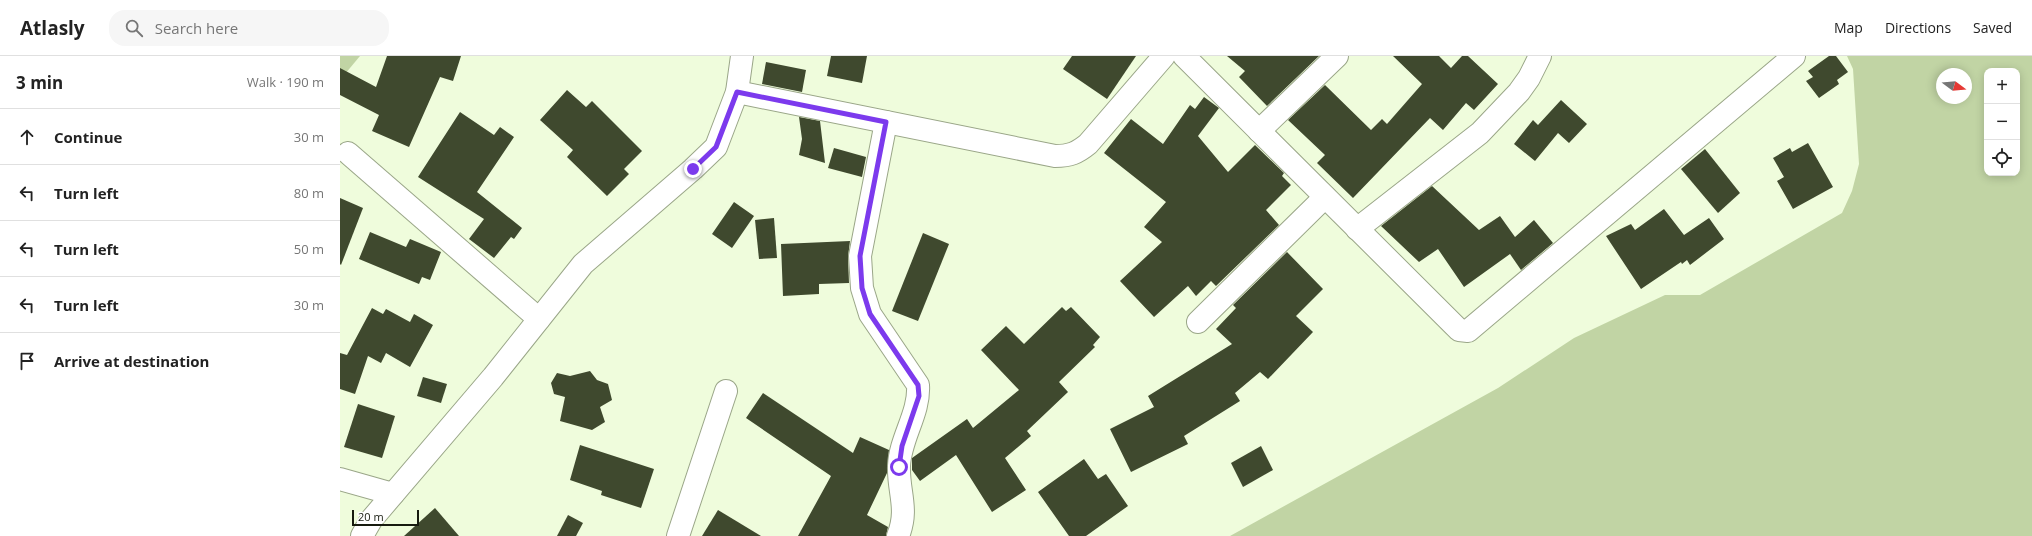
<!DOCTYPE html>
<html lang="en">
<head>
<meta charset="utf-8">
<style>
  :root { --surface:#fff; --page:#f6f6f6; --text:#222; --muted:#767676; --line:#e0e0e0 }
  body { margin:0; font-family:"Open Sans",sans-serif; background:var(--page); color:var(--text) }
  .controls { position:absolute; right:12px; top:12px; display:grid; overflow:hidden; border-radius:8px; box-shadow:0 2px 10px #0003 }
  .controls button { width:36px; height:36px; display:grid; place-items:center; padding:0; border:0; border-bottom:1px solid var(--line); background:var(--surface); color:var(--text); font:20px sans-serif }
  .compass { position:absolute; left:1596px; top:12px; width:36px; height:36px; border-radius:50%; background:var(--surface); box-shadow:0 2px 10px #0003; rotate:106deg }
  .scale { position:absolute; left:12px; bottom:10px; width:67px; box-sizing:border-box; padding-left:4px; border:2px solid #171b0f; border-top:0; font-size:11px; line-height:14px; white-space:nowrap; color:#171b0f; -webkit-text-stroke:3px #fff; paint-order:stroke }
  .stop { position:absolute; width:12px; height:12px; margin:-9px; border:3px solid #7c3aed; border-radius:50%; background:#fff }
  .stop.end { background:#7c3aed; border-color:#fff; box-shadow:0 1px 4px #0008 }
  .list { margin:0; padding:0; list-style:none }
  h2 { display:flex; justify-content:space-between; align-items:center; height:52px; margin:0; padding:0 16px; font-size:17px }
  h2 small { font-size:13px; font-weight:400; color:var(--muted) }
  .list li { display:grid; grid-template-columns:26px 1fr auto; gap:12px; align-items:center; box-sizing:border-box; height:56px; padding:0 16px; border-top:1px solid var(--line) }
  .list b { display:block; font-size:15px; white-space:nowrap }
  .list em { font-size:13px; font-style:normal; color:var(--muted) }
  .icon { flex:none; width:22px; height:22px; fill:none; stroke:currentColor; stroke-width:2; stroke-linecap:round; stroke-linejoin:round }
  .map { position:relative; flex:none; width:1692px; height:480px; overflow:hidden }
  header { display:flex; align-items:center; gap:24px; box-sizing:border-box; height:56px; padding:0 20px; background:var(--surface); border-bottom:1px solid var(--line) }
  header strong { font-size:19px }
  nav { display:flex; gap:22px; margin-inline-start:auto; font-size:14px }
  .search { width:280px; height:36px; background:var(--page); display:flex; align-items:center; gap:10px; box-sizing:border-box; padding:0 14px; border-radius:16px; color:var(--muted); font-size:15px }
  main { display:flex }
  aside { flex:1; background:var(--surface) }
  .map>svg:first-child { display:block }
</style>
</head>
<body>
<header>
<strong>Atlasly</strong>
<div class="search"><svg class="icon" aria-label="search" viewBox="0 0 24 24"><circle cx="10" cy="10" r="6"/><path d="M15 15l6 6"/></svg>Search here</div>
<nav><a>Map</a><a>Directions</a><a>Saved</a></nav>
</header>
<main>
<aside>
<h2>3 min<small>Walk · 190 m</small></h2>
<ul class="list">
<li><svg class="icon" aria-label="ahead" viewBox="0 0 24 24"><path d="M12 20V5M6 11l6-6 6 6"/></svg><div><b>Continue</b></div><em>30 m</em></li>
<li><svg class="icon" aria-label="left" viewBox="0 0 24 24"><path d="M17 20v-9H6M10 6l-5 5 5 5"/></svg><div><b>Turn left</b></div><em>80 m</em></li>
<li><svg class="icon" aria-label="left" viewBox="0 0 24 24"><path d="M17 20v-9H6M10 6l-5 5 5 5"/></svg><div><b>Turn left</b></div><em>50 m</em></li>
<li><svg class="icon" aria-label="left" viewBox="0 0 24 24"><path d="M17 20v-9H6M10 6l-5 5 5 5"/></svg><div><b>Turn left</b></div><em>30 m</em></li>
<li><svg class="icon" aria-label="arrive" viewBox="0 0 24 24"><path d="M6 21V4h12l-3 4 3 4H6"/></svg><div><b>Arrive at destination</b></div></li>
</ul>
</aside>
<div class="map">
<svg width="1692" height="480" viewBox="0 0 1692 480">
  <rect width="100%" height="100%" fill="#effcdc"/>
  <g fill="#c1d4a4" fill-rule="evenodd">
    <path d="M 0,0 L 20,0 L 0,24 Z"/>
    <path d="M 1507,0 L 1692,0 L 1692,480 L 890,480 L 1158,332 L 1234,282 L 1325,239 L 1360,239 L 1502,157 L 1512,135 L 1519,108 L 1513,13 ZM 1647,15 L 1677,15 L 1677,117 L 1647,117 ZM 1602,18 L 1626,18 L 1626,42 L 1602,42 Z"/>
  </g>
  <g fill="#3f492e">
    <path d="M 47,0 L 121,0 L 113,25 L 100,21 L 69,91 L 32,75 L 39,59 L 0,39 L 0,12 L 36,31 Z"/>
    <path d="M 491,0 L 527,0 L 522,27 L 487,20 Z"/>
    <path d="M 732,0 L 796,0 L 767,43 L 723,13 Z"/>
    <path d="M 887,0 L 979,0 L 927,50 L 899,21 L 905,15 Z"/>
    <path d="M 1053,0 L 1099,0 L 1111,12 L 1122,0 L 1128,0 L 1158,28 L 1134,54 L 1126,47 L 1103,74 L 1090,62 L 1013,142 L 977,107 L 985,99 L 948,64 L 985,29 L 1031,74 L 1042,63 L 1047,68 L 1082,28 Z"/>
    <path d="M 1489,0 L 1496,0 L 1508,16 L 1497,24 L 1499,28 L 1479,42 L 1466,25 L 1473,21 L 1468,15 Z"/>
    <path d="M 426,6 L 466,14 L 462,36 L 422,28 Z"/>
    <path d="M 227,34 L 246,51 L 252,45 L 302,95 L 284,113 L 289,118 L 267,140 L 227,101 L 233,94 L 200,64 Z"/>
    <path d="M 864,41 L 879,52 L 858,80 L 888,116 L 915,89 L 944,117 L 942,120 L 951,129 L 926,154 L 939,169 L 876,230 L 871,225 L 856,240 L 848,230 L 814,261 L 780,225 L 822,186 L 804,171 L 826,146 L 764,97 L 791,63 L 823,88 L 850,49 L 855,53 Z"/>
    <path d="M 1221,44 L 1247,68 L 1229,87 L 1218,77 L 1195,105 L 1174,88 L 1193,64 L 1198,69 Z"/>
    <path d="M 120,56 L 154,79 L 160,71 L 174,81 L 137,136 L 182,172 L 174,183 L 171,181 L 154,202 L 129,183 L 144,163 L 78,121 Z"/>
    <path d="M 459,61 L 480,65 L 485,107 L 459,99 L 462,83 Z"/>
    <path d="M 1468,87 L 1493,131 L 1453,153 L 1437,125 L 1444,121 L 1433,102 L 1450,92 L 1452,96 Z"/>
    <path d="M 494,92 L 526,101 L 522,121 L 488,112 Z"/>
    <path d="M 1365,93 L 1400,137 L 1378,157 L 1341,113 Z"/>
    <path d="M 1092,130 L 1139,174 L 1160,160 L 1175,181 L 1194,164 L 1213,187 L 1181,214 L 1170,198 L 1124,231 L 1098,193 L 1079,206 L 1041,170 Z"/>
    <path d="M 0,142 L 23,152 L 1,209 L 0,208 Z"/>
    <path d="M 394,146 L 414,160 L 392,192 L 372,178 Z"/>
    <path d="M 1324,153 L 1344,179 L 1369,162 L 1384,183 L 1350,209 L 1347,204 L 1342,208 L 1341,206 L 1301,233 L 1266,180 L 1291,168 L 1295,174 Z"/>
    <path d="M 434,162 L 437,202 L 419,203 L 415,164 Z"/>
    <path d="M 30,176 L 66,191 L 70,183 L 101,196 L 90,224 L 82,221 L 79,228 L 19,203 Z"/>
    <path d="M 583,177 L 609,188 L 578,265 L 552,255 Z"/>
    <path d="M 510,185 L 508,201 L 509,227 L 479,228 L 479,238 L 443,240 L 441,188 Z"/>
    <path d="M 947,196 L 983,233 L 956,260 L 973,276 L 928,323 L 920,316 L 895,337 L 900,345 L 844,380 L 848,388 L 791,416 L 770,373 L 814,351 L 808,340 L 892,288 L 876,273 L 896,252 L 893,249 Z"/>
    <path d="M 722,251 L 726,255 L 731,251 L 760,281 L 753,289 L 755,291 L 719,326 L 728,336 L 687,375 L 691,380 L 665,402 L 686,434 L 652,456 L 616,399 L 580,425 L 572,414 L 572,402 L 627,363 L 633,372 L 679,334 L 641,294 L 666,270 L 684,288 Z"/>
    <path d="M 32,252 L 43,258 L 46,253 L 70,266 L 74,258 L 93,269 L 70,311 L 46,297 L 41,307 L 28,300 L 15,338 L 0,333 L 0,297 L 7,299 Z"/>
    <path d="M 250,315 L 257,324 L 268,328 L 272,344 L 260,351 L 265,366 L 252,374 L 220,365 L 225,341 L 214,338 L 211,327 L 217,317 L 230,320 Z"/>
    <path d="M 83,321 L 107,328 L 101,347 L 77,340 Z"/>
    <path d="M 423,337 L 513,397 L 520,381 L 549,394 L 547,417 L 527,459 L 548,471 L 546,480 L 458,480 L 491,420 L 406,362 Z"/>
    <path d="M 18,348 L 55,360 L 42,402 L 4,391 Z"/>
    <path d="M 240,389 L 314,413 L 301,452 L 261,439 L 262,435 L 230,424 Z"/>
    <path d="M 921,390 L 933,414 L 903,431 L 891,407 Z"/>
    <path d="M 744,403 L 758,423 L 766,418 L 788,450 L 746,480 L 729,480 L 698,436 Z"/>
    <path d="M 95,452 L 119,480 L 64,480 Z"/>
    <path d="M 378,454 L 421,480 L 362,480 Z"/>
    <path d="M 228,459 L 243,467 L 236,480 L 217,480 Z"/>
  </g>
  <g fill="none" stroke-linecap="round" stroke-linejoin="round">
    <defs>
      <g id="street">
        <path d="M 844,0 L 1119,274 L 1128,275 L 1454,0"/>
        <path d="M 397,36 L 715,100 C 730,100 737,97 748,88 L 824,0"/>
        <path d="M 546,66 L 520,200 L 522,232 L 530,258 L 578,329 C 580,357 560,382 559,410 C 558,436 569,453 558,480"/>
        <path d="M 919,75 L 997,0"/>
        <path d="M 8,97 L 199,263"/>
        <path d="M 1017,173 L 1140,77 L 1179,36 L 1189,22 L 1200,0"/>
        <path d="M 858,266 L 985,141"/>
        <path d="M 0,423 L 53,438"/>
        <path d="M 22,480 L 31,464 L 153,321 L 243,208 L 353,113 L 376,91 L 397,36 L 402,0"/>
        <path d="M 338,480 L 386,335"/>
      </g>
    </defs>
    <use href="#street" stroke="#9aa688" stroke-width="24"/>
    <use href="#street" stroke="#fff" stroke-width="22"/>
  </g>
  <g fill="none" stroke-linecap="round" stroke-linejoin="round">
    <path stroke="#7c3aed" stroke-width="5" d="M 353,113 L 376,91 L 397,36 L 546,66 L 520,200 L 522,232 L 530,258 L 578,329 L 579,340 L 562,390 L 559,411"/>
  </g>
</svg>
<div class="controls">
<button>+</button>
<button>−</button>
<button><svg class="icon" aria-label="locate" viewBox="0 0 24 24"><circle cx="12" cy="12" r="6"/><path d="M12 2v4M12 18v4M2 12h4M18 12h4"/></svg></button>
</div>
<svg class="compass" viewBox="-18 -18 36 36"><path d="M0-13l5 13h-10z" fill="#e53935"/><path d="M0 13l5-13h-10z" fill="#767676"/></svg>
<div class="scale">20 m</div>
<div class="stop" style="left:559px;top:411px"></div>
<div class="stop end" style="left:353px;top:113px"></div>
</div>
</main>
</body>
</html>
